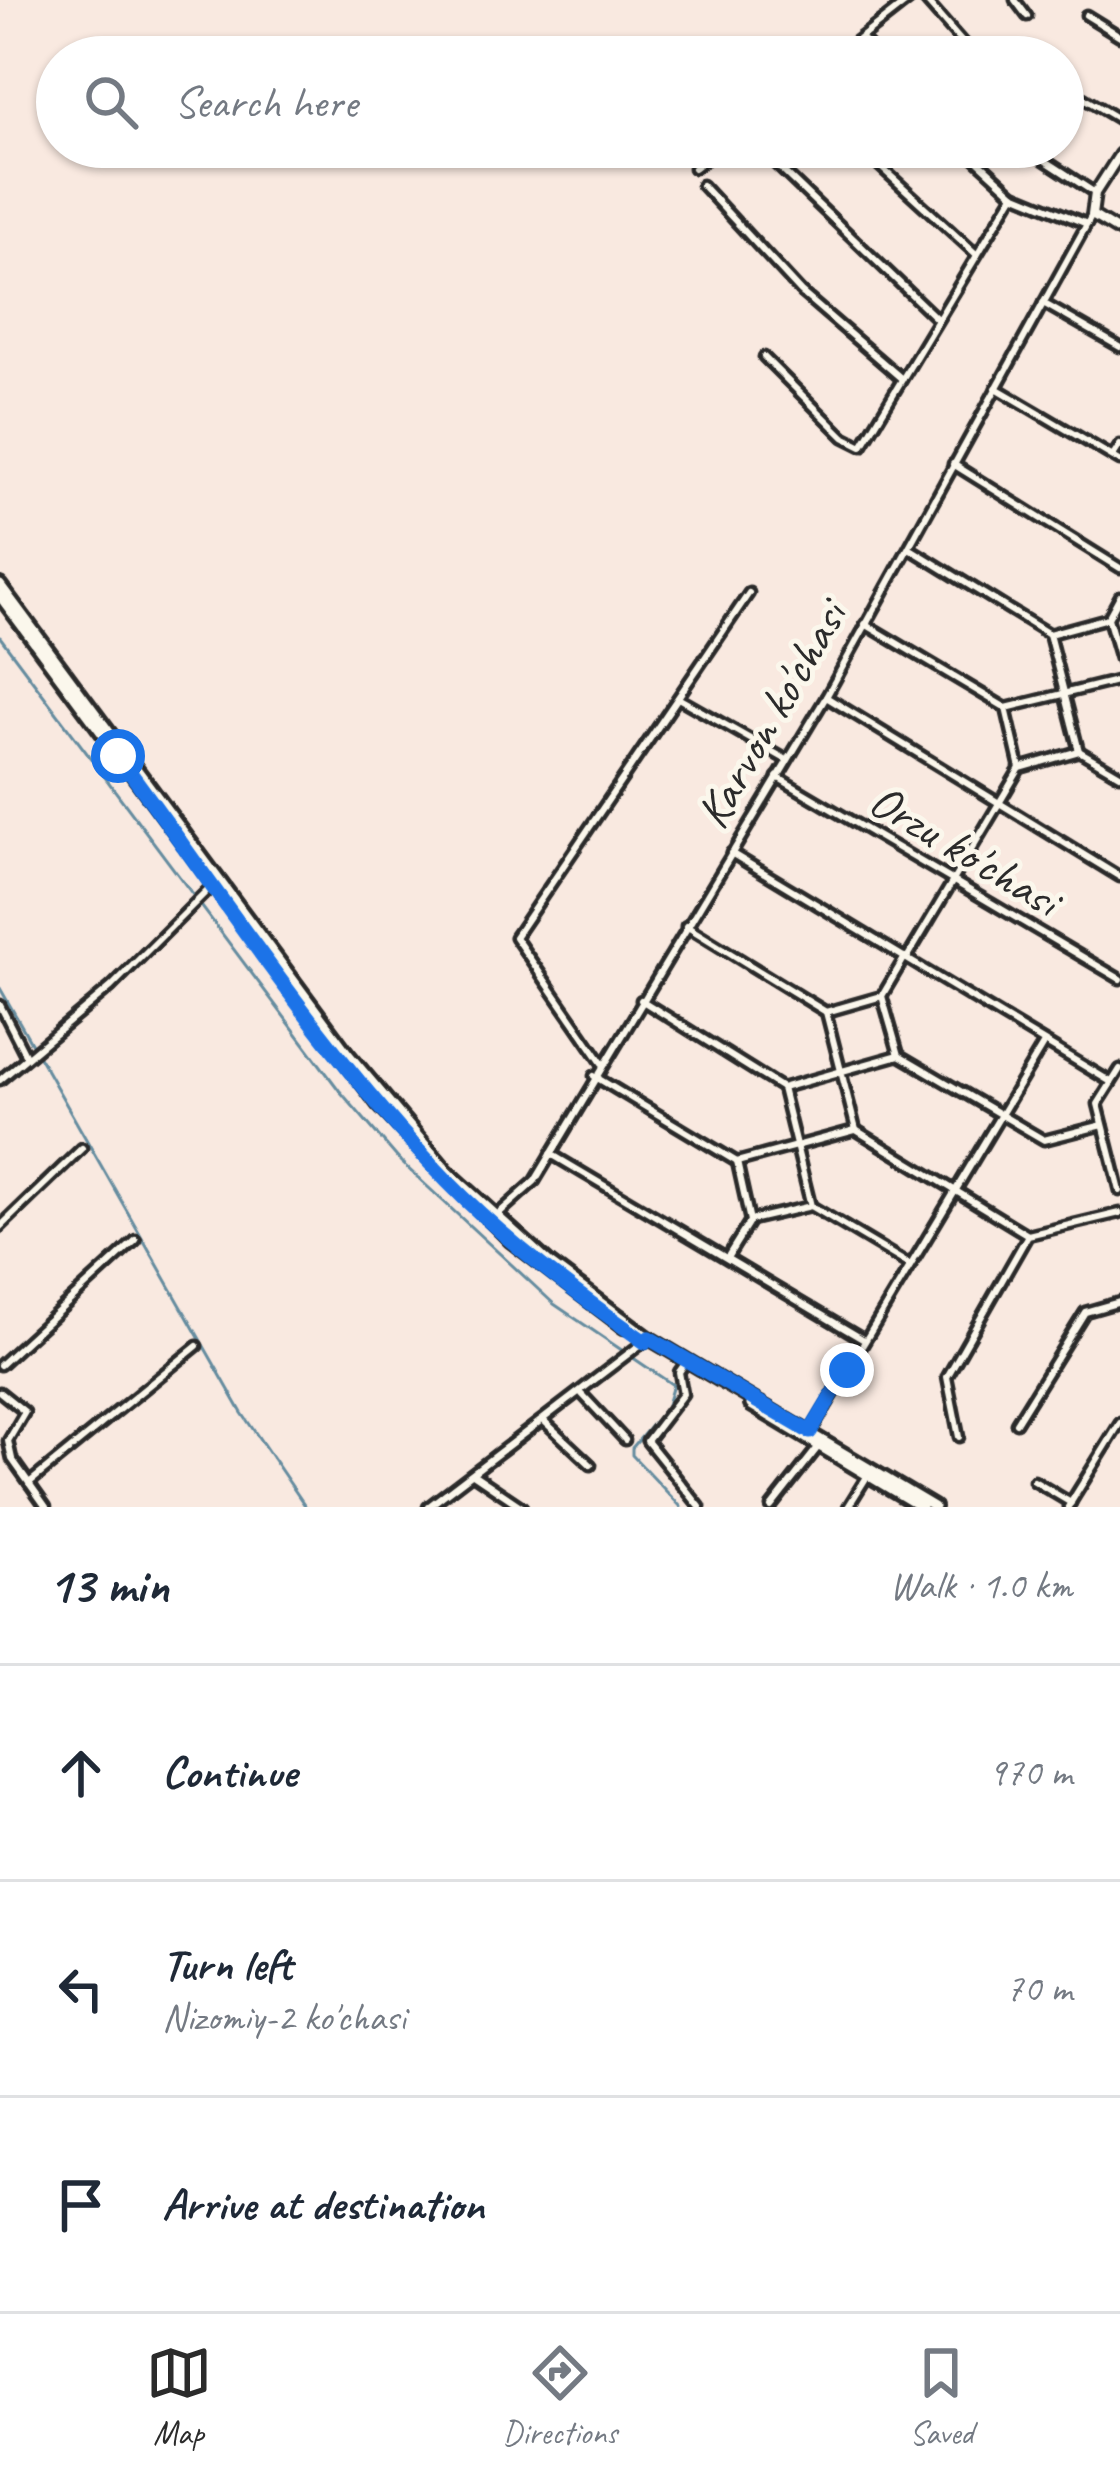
<!DOCTYPE html>
<html lang="en">
<head>
<meta charset="utf-8">
<style>
  :root { --surface:#fff; --page:#f2f2f3; --text:#1f2937; --muted:#747a83; --line:#e0e1e3; --accent:#2b2b2b }
  body { margin:0; font-family:Caveat,sans-serif; background:var(--page); color:var(--text) }
  .stop { position:absolute; width:36px; height:36px; margin:-27px; border:9px solid #1a73e8; border-radius:50%; background:#fff }
  .stop.end { background:#1a73e8; border-color:#fff; box-shadow:0 3px 12px #0008 }
  .list { margin:0; padding:0; list-style:none }
  h2 { display:flex; justify-content:space-between; align-items:center; height:156px; margin:0; padding:0 48px; font-size:51px }
  h2 small { font-size:39px; font-weight:400; color:var(--muted) }
  .list li { display:grid; grid-template-columns:78px 1fr auto; gap:36px; align-items:center; box-sizing:border-box; height:216px; padding:0 48px; border-top:3px solid var(--line) }
  .list b { display:block; font-size:45px; white-space:nowrap }
  .list p { margin:0; font-size:39px; white-space:nowrap; color:var(--muted) }
  .list em { font-size:39px; font-style:normal; color:var(--muted) }
  .icon { flex:none; width:66px; height:66px; fill:none; stroke:currentColor; stroke-width:2; stroke-linecap:round; stroke-linejoin:round }
  .map { position:relative; flex:none; width:1120px; height:1507px; overflow:hidden }
  .search { position:absolute; background:var(--surface); box-shadow:0 3px 9px #0004; left:36px; right:36px; top:36px; height:132px; display:flex; align-items:center; gap:30px; box-sizing:border-box; padding:0 42px; border-radius:66px; color:var(--muted); font-size:45px }
  .sheet { height:804px; background:var(--surface) }
  nav { display:flex; justify-content:space-around; align-items:center; box-sizing:border-box; height:168px; border-top:3px solid var(--line); background:var(--surface); font-size:33px; color:var(--muted) }
  nav a { display:grid; justify-items:center; gap:6px }
  nav .on { color:var(--accent) }
  .map>svg:first-child { display:block }
</style>
</head>
<body>
<div class="map">
<svg width="1120" height="1507" viewBox="0 0 1120 1507">
  <rect width="100%" height="100%" fill="#f9e9e0"/>
  <filter id="ink" filterUnits="userSpaceOnUse"><feTurbulence type="fractalNoise" baseFrequency=".00833" numOctaves="2"/><feDisplacementMap in="SourceGraphic" scale="24" xChannelSelector="R" yChannelSelector="G"/><feConvolveMatrix kernelMatrix="1 2 1 2 8 2 1 2 1" color-interpolation-filters="sRGB"/></filter>
  <g filter="url(#ink)">
    <g fill="none" stroke-linecap="round" stroke-linejoin="round">
      <g stroke="#658c9f" stroke-width="3">
        <path d="M 0,637 L 339,1090 L 401,1162 L 554,1304 L 673,1385 L 666,1408 L 632,1448 L 632,1455 L 681,1507"/>
        <path d="M 0,988 L 242,1413 L 306,1507"/>
      </g>
      <defs>
        <g id="minor">
          <path d="M 925,0 L 975,57"/>
          <path d="M 1015,0 L 1027,16"/>
          <path d="M 1086,15 L 1120,36"/>
          <path d="M 861,38 L 879,57"/>
          <path d="M 836,57 L 909,0"/>
          <path d="M 1063,86 L 1120,120"/>
          <path d="M 758,147 L 937,319"/>
          <path d="M 859,147 L 976,254"/>
          <path d="M 963,147 L 1014,194 L 1087,224"/>
          <path d="M 1026,148 L 1095,193"/>
          <path d="M 694,168 L 721,147"/>
          <path d="M 702,185 L 801,292 L 902,379"/>
          <path d="M 1043,303 L 1120,347"/>
          <path d="M 764,357 L 844,437 L 862,446 L 1014,194"/>
          <path d="M 996,388 L 1120,461"/>
          <path d="M 1113,456 L 1120,445"/>
          <path d="M 953,464 L 1120,568"/>
          <path d="M 909,548 L 1049,634"/>
          <path d="M 1120,596 L 1108,618 L 1120,659"/>
          <path d="M 865,624 L 1006,708"/>
          <path d="M 1049,634 L 1079,751"/>
          <path d="M 1049,634 L 1108,618"/>
          <path d="M 826,697 L 1120,877"/>
          <path d="M 678,698 L 787,760"/>
          <path d="M 1006,708 L 1120,680"/>
          <path d="M 1006,708 L 1020,768"/>
          <path d="M 1079,751 L 1120,775"/>
          <path d="M 777,777 L 1120,979"/>
          <path d="M 731,853 L 1111,1082"/>
          <path d="M 686,926 L 826,1012"/>
          <path d="M 907,958 L 1020,768 L 1079,751"/>
          <path d="M 882,996 L 899,1055"/>
          <path d="M 641,1000 L 782,1088"/>
          <path d="M 0,1005 L 26,1056"/>
          <path d="M 826,1012 L 856,1130"/>
          <path d="M 826,1012 L 882,996 L 905,957"/>
          <path d="M 899,1055 L 1044,1140 L 1103,1125"/>
          <path d="M 602,1063 L 515,937 L 749,593"/>
          <path d="M 1120,1069 L 1098,1104 L 1120,1191"/>
          <path d="M 594,1076 L 737,1162"/>
          <path d="M 0,1080 L 111,987 L 214,884"/>
          <path d="M 782,1088 L 811,1206"/>
          <path d="M 782,1088 L 899,1055"/>
          <path d="M 856,1130 L 1028,1235"/>
          <path d="M 551,1154 L 864,1340"/>
          <path d="M 737,1162 L 855,1130"/>
          <path d="M 811,1206 L 910,1265"/>
          <path d="M 497,1215 L 535,1181 L 826,697 L 1092,215"/>
          <path d="M 751,1220 L 811,1206"/>
          <path d="M 0,1227 L 82,1148"/>
          <path d="M 727,1258 L 750,1221 L 737,1162"/>
          <path d="M 0,1365 L 136,1240"/>
          <path d="M 684,1365 L 679,1372 L 683,1394 L 647,1441 L 700,1507"/>
          <path d="M 0,1392 L 25,1412 L 8,1441 L 12,1459 L 46,1507"/>
          <path d="M 582,1394 L 625,1440"/>
          <path d="M 544,1421 L 591,1465"/>
          <path d="M 1016,1423 L 1085,1312 L 1120,1302"/>
          <path d="M 810,1433 L 1044,1043"/>
          <path d="M 959,1437 L 947,1377 L 1028,1235 L 1120,1213"/>
          <path d="M 473,1474 L 522,1507"/>
          <path d="M 1034,1481 L 1071,1503"/>
          <path d="M 29,1483 L 197,1346"/>
          <path d="M 428,1507 L 649,1338"/>
          <path d="M 771,1507 L 819,1446"/>
          <path d="M 848,1507 L 868,1475"/>
          <path d="M 1068,1507 L 1120,1423"/>
        </g>
        <path id="tertiary" d="M 1120,154 L 1095,193 L 1092,215 L 1120,232"/>
        <g id="secondary">
          <path d="M 0,585 L 348,1054 L 447,1171 L 550,1264 L 649,1338 L 934,1507"/>
          <path d="M 0,596 L 378,1104 L 510,1240 L 624,1327"/>
          <path d="M 751,1405 L 921,1507"/>
        </g>
      </defs>
      <use href="#minor" stroke="#2b2b2b" stroke-width="15"/>
      <use href="#tertiary" stroke="#2b2b2b" stroke-width="16"/>
      <use href="#secondary" stroke="#2b2b2b" stroke-width="18"/>
      <use href="#minor" stroke="#fbf7ec" stroke-width="6"/>
      <use href="#tertiary" stroke="#fbf7ec" stroke-width="8"/>
      <use href="#secondary" stroke="#fbf7ec" stroke-width="9"/>
    </g>
  </g>
  <g fill="none" stroke-linecap="round" stroke-linejoin="round" filter="url(#ink)">
    <path stroke="#1a73e8" stroke-width="15" d="M 118,756 C 224,899 323,1053 447,1181 C 507,1243 575,1293 645,1342 L 649,1338 L 810,1432 L 847,1370"/>
  </g>
  <g text-anchor="middle" stroke-width="10" stroke-linejoin="round" paint-order="stroke">
    <g font-size="48" fill="#2b2b2b" stroke="#fbf7ec">
      <text transform="translate(770 714) rotate(-60)" y="17">Karvon ko'chasi</text>
      <text transform="translate(965 849) rotate(31)" y="17">Orzu ko'chasi</text>
    </g>
  </g>
</svg>
<div class="stop" style="left:118px;top:756px"></div>
<div class="stop end" style="left:847px;top:1370px"></div>
<div class="search"><svg class="icon" aria-label="search" viewBox="0 0 24 24"><circle cx="10" cy="10" r="6"/><path d="M15 15l6 6"/></svg>Search here</div>
</div>
<section class="sheet">
<h2>13 min<small>Walk · 1.0 km</small></h2>
<ul class="list">
<li><svg class="icon" aria-label="ahead" viewBox="0 0 24 24"><path d="M12 20V5M6 11l6-6 6 6"/></svg><div><b>Continue</b></div><em>970 m</em></li>
<li><svg class="icon" aria-label="left" viewBox="0 0 24 24"><path d="M17 20v-9H6M10 6l-5 5 5 5"/></svg><div><b>Turn left</b><p>Nizomiy-2 ko'chasi</p></div><em>70 m</em></li>
<li><svg class="icon" aria-label="arrive" viewBox="0 0 24 24"><path d="M6 21V4h12l-3 4 3 4H6"/></svg><div><b>Arrive at destination</b></div></li>
</ul>
</section>
<nav>
<a class="on"><svg class="icon" aria-label="map" viewBox="0 0 24 24"><path d="M3 6l6-2 6 2 6-2v14l-6 2-6-2-6 2zM9 4v14M15 6v14"/></svg>Map</a>
<a><svg class="icon" aria-label="directions" viewBox="0 0 24 24"><path d="M12 3l9 9-9 9-9-9zM9 14v-3h6M13 9l2 2-2 2"/></svg>Directions</a>
<a><svg class="icon" aria-label="saved" viewBox="0 0 24 24"><path d="M7 4h10v16l-5-4-5 4z"/></svg>Saved</a>
</nav>
</body>
</html>
